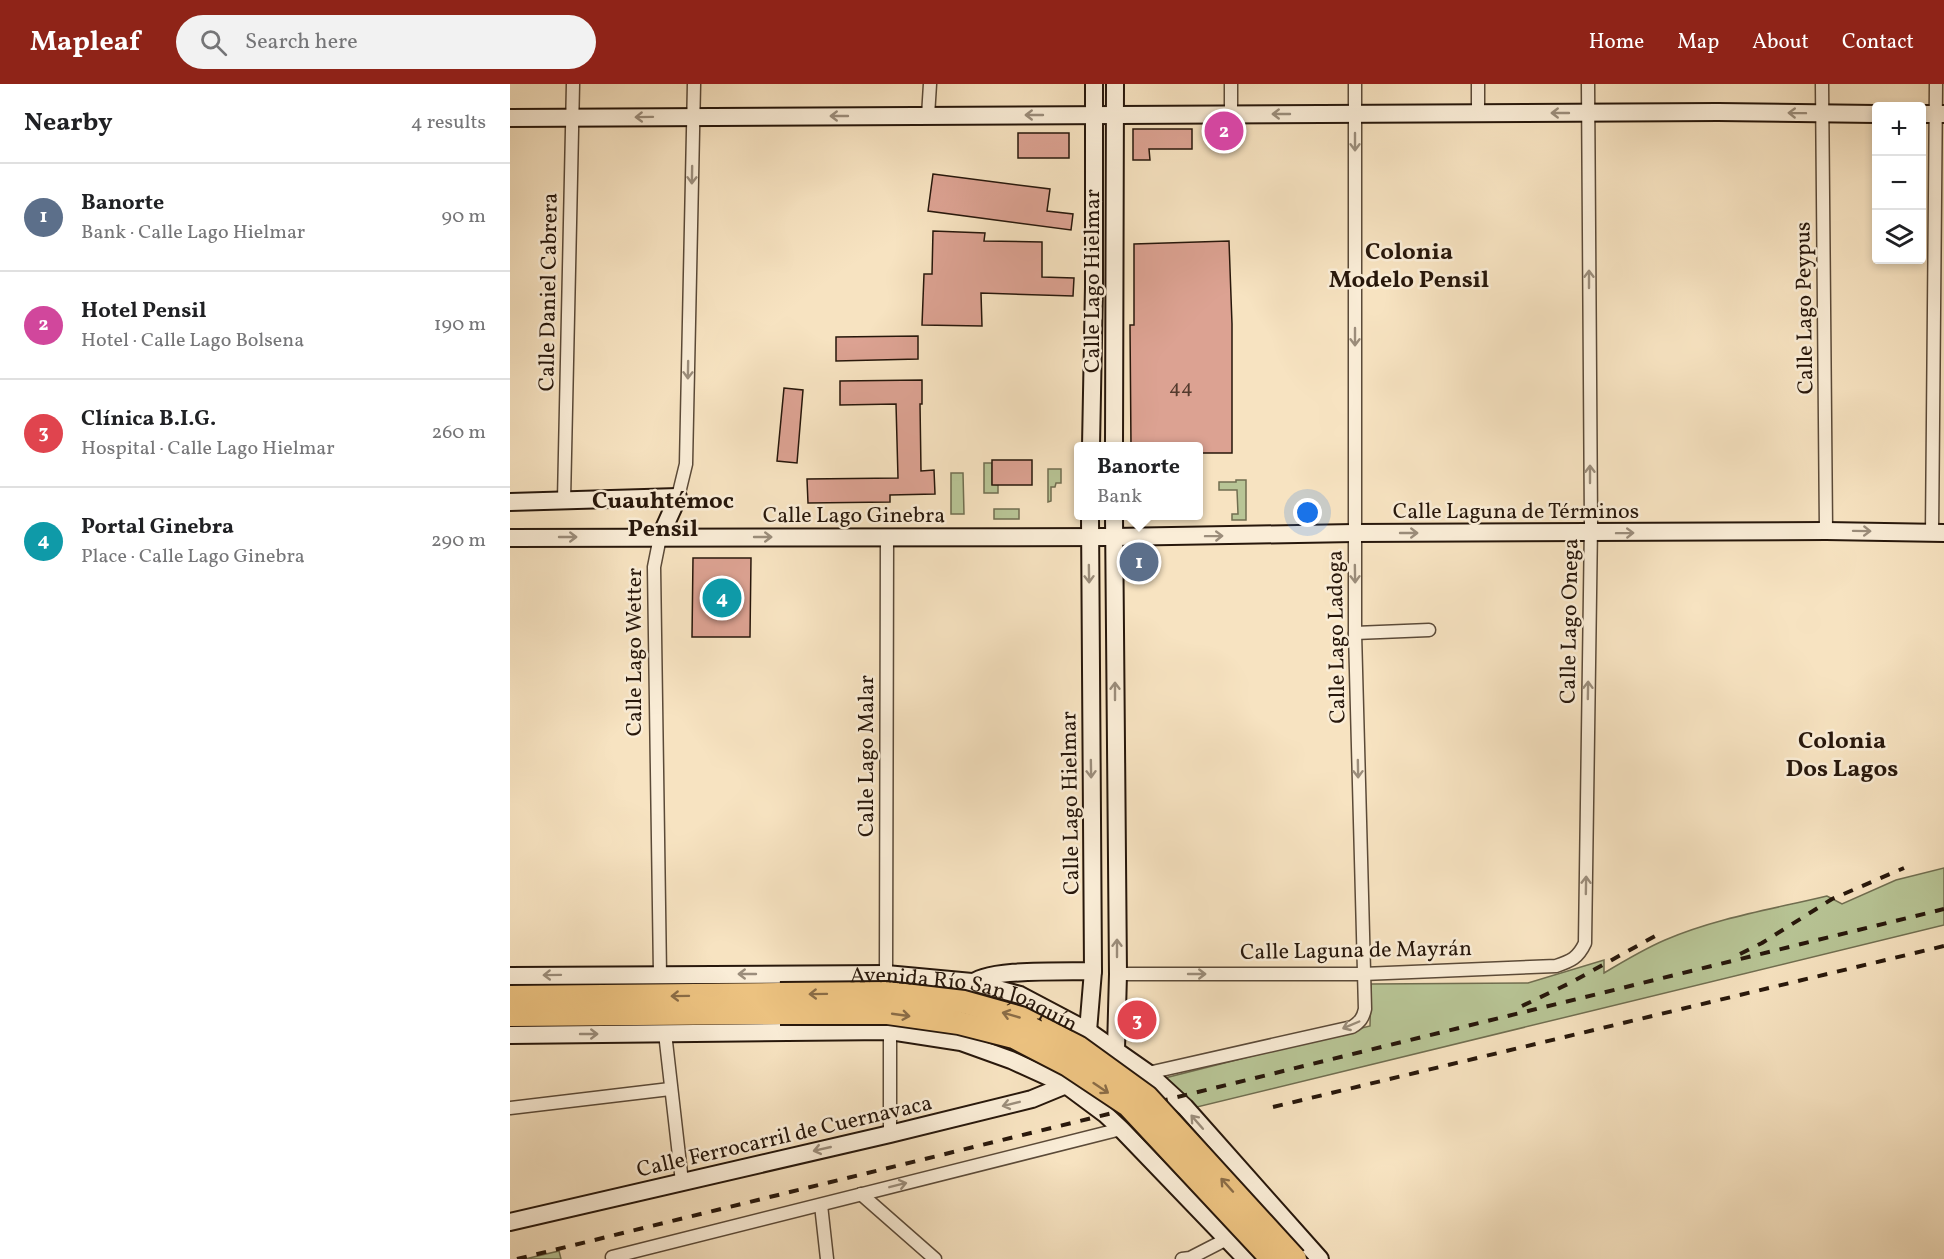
<!DOCTYPE html>
<html lang="en">
<head>
<meta charset="utf-8">
<style>
  :root { --surface:#fff; --page:#f2f2f2; --text:#202124; --muted:#757577; --line:#e0e0e0; --accent:#8f2418 }
  body { margin:0; font-family:Vollkorn,serif; background:var(--page); color:var(--text) }
  .controls { position:absolute; right:18px; top:18px; display:grid; overflow:hidden; border-radius:6px; box-shadow:0 3px 9px #0003 }
  .controls button { width:54px; height:54px; display:grid; place-items:center; padding:0; border:0; border-bottom:2px solid var(--line); background:var(--surface); color:var(--text); font:30px sans-serif }
  .you { position:absolute; left:798px; top:429px; width:21px; height:21px; margin:-15px; border:4px solid #fff; border-radius:50%; background:#1a73e8; box-shadow:0 0 0 9px #1a73e833 }
  .badge { display:grid; place-items:center; width:39px; height:39px; border-radius:50%; background:var(--accent); color:#fff; font-size:20px; font-weight:700 }
  .pin { position:absolute; translate:-50% -50%; border:3px solid #fff; box-shadow:0 2px 6px #0006 }
  .popup { position:absolute; left:564px; top:358px; width:129px; height:78px; box-sizing:border-box; display:grid; place-content:center; border-radius:6px; background:var(--surface); filter:drop-shadow(0 2px 4px #0005); font-size:20px; white-space:nowrap; color:var(--muted) }
  .popup b { font-size:22px; color:var(--text) }
  .popup::after { content:''; position:absolute; left:50%; top:100%; margin-left:-12px; border:12px solid transparent; border-top-color:var(--surface) }
  .list { margin:0; padding:0; list-style:none }
  h2 { display:flex; justify-content:space-between; align-items:center; height:78px; margin:0; padding:0 24px; font-size:26px }
  h2 small { font-size:20px; font-weight:400; color:var(--muted) }
  .list li { display:grid; grid-template-columns:39px 1fr auto; gap:18px; align-items:center; box-sizing:border-box; height:108px; padding:0 24px; border-top:2px solid var(--line) }
  .list b { display:block; font-size:22px; white-space:nowrap }
  .list p { margin:0; font-size:20px; white-space:nowrap; color:var(--muted) }
  .list em { font-size:20px; font-style:normal; color:var(--muted) }
  .icon { flex:none; width:33px; height:33px; fill:none; stroke:currentColor; stroke-width:2; stroke-linecap:round; stroke-linejoin:round }
  .map { position:relative; flex:none; width:1434px; height:1175px; overflow:hidden }
  header { display:flex; align-items:center; gap:36px; box-sizing:border-box; height:84px; padding:0 30px; background:var(--accent); color:#fff }
  header strong { font-size:28px }
  nav { display:flex; gap:33px; margin-inline-start:auto; font-size:21px }
  .search { width:420px; height:54px; background:var(--page); display:flex; align-items:center; gap:15px; box-sizing:border-box; padding:0 21px; border-radius:33px; color:var(--muted); font-size:22px }
  main { display:flex }
  aside { flex:1; background:var(--surface) }
  .map>svg:first-child { display:block }
</style>
</head>
<body>
<header>
<strong>Mapleaf</strong>
<div class="search"><svg class="icon" aria-label="search" viewBox="0 0 24 24"><circle cx="10" cy="10" r="6"/><path d="M15 15l6 6"/></svg>Search here</div>
<nav><a>Home</a><a>Map</a><a>About</a><a>Contact</a></nav>
</header>
<main>
<aside>
<h2>Nearby<small>4 results</small></h2>
<ul class="list">
<li><span class="badge" style="background:#5c6f8a">1</span><div><b>Banorte</b><p>Bank · Calle Lago Hielmar</p></div><em>90 m</em></li>
<li><span class="badge" style="background:#d1479c">2</span><div><b>Hotel Pensil</b><p>Hotel · Calle Lago Bolsena</p></div><em>190 m</em></li>
<li><span class="badge" style="background:#e0444e">3</span><div><b>Clínica B.I.G.</b><p>Hospital · Calle Lago Hielmar</p></div><em>260 m</em></li>
<li><span class="badge" style="background:#0f9aa8">4</span><div><b>Portal Ginebra</b><p>Place · Calle Lago Ginebra</p></div><em>290 m</em></li>
</ul>
</aside>
<div class="map">
<svg width="1434" height="1175" viewBox="0 0 1434 1175">
  <rect width="100%" height="100%" fill="#f7e3c1"/>
  <filter id="stains"><feTurbulence type="fractalNoise" baseFrequency=".00333" numOctaves="4"/><feColorMatrix values="0 0 0 0 .2 0 0 0 0 .09 0 0 0 0 .02 0 0 0 .5 -.17"/></filter>
  <radialGradient id="worn" r=".72"><stop offset=".6" stop-color="#630" stop-opacity="0"/><stop offset="1" stop-color="#630" stop-opacity=".3"/></radialGradient>
  <g fill="#b8c596" stroke="#706e50" stroke-width="1.5">
    <path d="M 474,379 L 482,379 L 482,400 L 488,401 L 488,409 L 474,409 Z"/>
    <path d="M 538,385 L 551,385 L 551,399 L 546,399 L 545,403 L 541,403 L 541,417 L 538,418 Z"/>
    <path d="M 441,389 L 453,389 L 454,430 L 441,430 Z"/>
    <path d="M 726,396 L 736,396 L 736,436 L 722,436 L 722,430 L 728,430 L 727,406 L 709,406 L 709,398 L 726,398 Z"/>
    <rect x="484" y="425" width="25" height="10"/>
    <path d="M 1434,784 L 1434,841 L 683,1024 L 655,994 L 860,942 L 861,900 L 1018,899 L 1094,876 L 1094,889 C 1114,877 1134,865 1155,856 C 1206,834 1263,825 1317,812 L 1332,820 L 1386,796 Z"/>
    <path d="M 49,1167 L 51,1175 L 15,1175 Z"/>
  </g>
  <g fill="#dca292" stroke="#27170b" stroke-width="1.5">
    <path d="M 623,45 L 682,45 L 682,65 L 639,65 L 640,76 L 623,76 Z"/>
    <rect x="508" y="49" width="51" height="25"/>
    <path d="M 423,90 L 540,105 L 537,127 L 563,130 L 561,146 L 418,127 Z"/>
    <path d="M 423,147 L 475,149 L 474,157 L 532,158 L 532,193 L 564,194 L 563,212 L 471,209 L 472,242 L 412,241 L 414,190 L 422,190 Z"/>
    <path d="M 719,157 L 722,240 L 722,369 L 689,369 L 689,363 L 621,363 L 620,241 L 624,241 L 624,160 Z"/>
    <path d="M 408,252 L 408,275 L 326,277 L 326,253 Z"/>
    <path d="M 412,296 L 412,320 L 410,320 L 411,387 L 424,386 L 425,410 L 380,411 L 380,418 L 298,419 L 297,395 L 388,394 L 386,320 L 330,321 L 330,297 Z"/>
    <path d="M 274,304 L 293,306 L 287,379 L 267,377 Z"/>
    <rect x="482" y="376" width="40" height="25"/>
    <path d="M 183,474 L 241,474 L 240,553 L 182,553 Z"/>
  </g>
  <g fill="none" stroke-linecap="round" stroke-linejoin="round">
    <defs>
      <g id="street">
        <path d="M 1312,0 L 1316,447"/>
        <path d="M 968,29 L 968,0"/>
        <path d="M 721,30 L 721,0"/>
        <path d="M 418,32 L 420,0"/>
        <path d="M 168,413 L 176,380 L 184,0"/>
        <path d="M 54,416 L 63,0"/>
        <path d="M 1422,449 L 1426,0"/>
        <path d="M 845,549 L 919,546"/>
        <path d="M 150,890 L 144,483 L 150,453"/>
        <path d="M 376,890 L 377,453"/>
        <path d="M 608,890 L 853,890 L 1046,882 C 1061,877 1068,874 1075,859 L 1081,440 L 1078,0"/>
        <path d="M 155,949 L 172,1098"/>
        <path d="M 638,989 L 842,943 C 850,938 853,934 855,925 L 845,549 L 845,0"/>
        <path d="M 0,1024 L 160,1005"/>
        <path d="M 380,1050 L 380,947"/>
        <path d="M 351,1110 L 425,1175"/>
        <path d="M 311,1121 L 317,1175"/>
        <path d="M 102,1173 L 611,1045"/>
        <path d="M 672,1175 L 680,1174 L 717,1155"/>
      </g>
      <g id="secondary">
        <path d="M 1412,30 L 1434,30"/>
        <path d="M 0,34 L 1208,28 L 1366,30"/>
        <path d="M 581,362 L 584,203 L 584,0"/>
        <path d="M 604,362 L 605,0"/>
        <path d="M 0,418 L 168,413 L 150,453"/>
        <path d="M 604,432 L 608,890 L 606,965"/>
        <path d="M 0,454 L 604,453 L 844,449 L 1316,447 L 1434,449"/>
        <path id="s1" d="M 0,892 L 376,890 L 462,898 L 510,911 L 578,947 L 638,989 L 675,1023 L 810,1175"/>
        <path d="M 462,900 C 474,884 560,888 583,887"/>
        <path d="M 0,951 L 380,947 L 451,958 L 501,976 L 556,1001 L 595,1030 L 611,1045 L 736,1175"/>
        <path d="M 575,956 L 578,947 L 583,887 L 580,432"/>
        <path d="M 0,1138 L 380,1050 L 522,1015 L 556,1001"/>
      </g>
      <g id="highway">
        <path d="M 0,913 L 270,910"/>
        <path d="M 0,931 L 270,929"/>
      </g>
    </defs>
    <use href="#street" stroke="#5b4a38" stroke-width="15"/>
    <use href="#secondary" stroke="#27170b" stroke-width="20"/>
    <use href="#highway" stroke="#27170b" stroke-width="26"/>
    <use href="#street" stroke="#faedd7" stroke-width="12"/>
    <use href="#secondary" stroke="#faedd7" stroke-width="16"/>
    <use href="#highway" stroke="#ecc280" stroke-width="22"/>
    <g stroke="#27170b" stroke-width="4" stroke-dasharray="10 10" stroke-linecap="butt">
      <path d="M 1230,870 L 1252,859 L 1322,815 L 1394,784"/>
      <path d="M 1012,922 L 1060,899 L 1147,851"/>
      <path d="M 763,1023 L 1434,862"/>
      <path d="M 7,1175 L 1434,825"/>
    </g>
    <defs>
      <g id="highway-bridge">
        <path d="M 270,910 L 377,909 L 454,918 L 511,934 L 568,963 L 637,1013 L 785,1175"/>
        <path d="M 270,929 L 378,929 L 449,939 L 504,953 L 558,981 L 618,1021 L 762,1175"/>
      </g>
    </defs>
    <use href="#highway-bridge" stroke="#27170b" stroke-width="26" stroke-linecap="butt"/>
    <use href="#highway-bridge" stroke="#ecc280" stroke-width="22"/>
  </g>
  <defs><path id="oneway-shaft" d="M-6 0H5M1.5-3L5.5 0L1.5 3" fill="none" stroke-width="1.6" stroke-linecap="round" stroke-linejoin="round" transform="scale(1.5)"/></defs>
  <g stroke="#9b8d7b">
    <use href="#oneway-shaft" transform="translate(1050 29) rotate(180)"/>
    <use href="#oneway-shaft" transform="translate(1287 29) rotate(-179)"/>
    <use href="#oneway-shaft" transform="translate(771 30) rotate(-180)"/>
    <use href="#oneway-shaft" transform="translate(524 31) rotate(-180)"/>
    <use href="#oneway-shaft" transform="translate(329 32) rotate(180)"/>
    <use href="#oneway-shaft" transform="translate(134 33) rotate(179)"/>
    <use href="#oneway-shaft" transform="translate(845 58) rotate(90)"/>
    <use href="#oneway-shaft" transform="translate(182 91) rotate(91)"/>
    <use href="#oneway-shaft" transform="translate(1079 195) rotate(-90)"/>
    <use href="#oneway-shaft" transform="translate(845 253) rotate(90)"/>
    <use href="#oneway-shaft" transform="translate(178 286) rotate(91)"/>
    <use href="#oneway-shaft" transform="translate(1080 390) rotate(-90)"/>
    <use href="#oneway-shaft" transform="translate(1352 447) rotate(1)"/>
    <use href="#oneway-shaft" transform="translate(899 449)"/>
    <use href="#oneway-shaft" transform="translate(1115 449) rotate(-1)"/>
    <use href="#oneway-shaft" transform="translate(704 452) rotate(-1)"/>
    <use href="#oneway-shaft" transform="translate(58 453)"/>
    <use href="#oneway-shaft" transform="translate(253 453)"/>
    <use href="#oneway-shaft" transform="translate(579 490) rotate(89)"/>
    <use href="#oneway-shaft" transform="translate(845 490) rotate(89)"/>
    <use href="#oneway-shaft" transform="translate(1078 606) rotate(-89)"/>
    <use href="#oneway-shaft" transform="translate(605 607) rotate(-90)"/>
    <use href="#oneway-shaft" transform="translate(581 685) rotate(89)"/>
    <use href="#oneway-shaft" transform="translate(848 685) rotate(89)"/>
    <use href="#oneway-shaft" transform="translate(1076 801) rotate(-89)"/>
    <use href="#oneway-shaft" transform="translate(607 864) rotate(-90)"/>
    <use href="#oneway-shaft" transform="translate(237 890) rotate(-180)"/>
    <use href="#oneway-shaft" transform="translate(687 890)"/>
    <use href="#oneway-shaft" transform="translate(42 891) rotate(179)"/>
    <use href="#oneway-shaft" transform="translate(841 941) rotate(157)"/>
    <use href="#oneway-shaft" transform="translate(79 950)"/>
    <use href="#oneway-shaft" transform="translate(501 1020) rotate(166)"/>
    <use href="#oneway-shaft" transform="translate(687 1038) rotate(-131)"/>
    <use href="#oneway-shaft" transform="translate(312 1065) rotate(167)"/>
    <use href="#oneway-shaft" transform="translate(388 1101) rotate(-14)"/>
  </g>
  <g stroke="#8a6c46">
    <use href="#oneway-shaft" transform="translate(308 910) rotate(179)"/>
    <use href="#oneway-shaft" transform="translate(170 912) rotate(179)"/>
    <use href="#oneway-shaft" transform="translate(391 931) rotate(8)"/>
    <use href="#oneway-shaft" transform="translate(501 931) rotate(-164)"/>
    <use href="#oneway-shaft" transform="translate(591 1004) rotate(34)"/>
    <use href="#oneway-shaft" transform="translate(717 1101) rotate(-132)"/>
  </g>
  <g text-anchor="middle" stroke-width="5" stroke-linejoin="round" paint-order="stroke">
    <g font-size="20" fill="#543a2d">
      <text x="671" y="309">44</text>
    </g>
    <g font-size="22" fill="#27170b" stroke="#faedd7">
      <text transform="translate(581 197) rotate(-90)" y="8">Calle Lago Hielmar</text>
      <text transform="translate(37 208) rotate(-89)" y="8">Calle Daniel Cabrera</text>
      <text transform="translate(1293 224) rotate(-91)" y="8">Calle Lago Peypus</text>
      <text x="1006" y="434">Calle Laguna de Términos</text>
      <text x="344" y="438">Calle Lago Ginebra</text>
      <text transform="translate(1058 537) rotate(-89)" y="8">Calle Lago Onega</text>
      <text transform="translate(825 553) rotate(-91)" y="8">Calle Lago Ladoga</text>
      <text transform="translate(123 568) rotate(-90)" y="8">Calle Lago Wetter</text>
      <text transform="translate(355 672) rotate(-90)" y="8">Calle Lago Malar</text>
      <text transform="translate(559 719) rotate(-91)" y="8">Calle Lago Hielmar</text>
      <text transform="translate(846 865) rotate(-1)" y="8">Calle Laguna de Mayrán</text>
      <text dy="8" stroke="none"><textPath href="#s1" startOffset="458">Avenida Río San Joaquín</textPath></text>
      <text transform="translate(274 1051) rotate(-13)" y="8">Calle Ferrocarril de Cuernavaca</text>
    </g>
    <g font-size="24" font-weight="bold" fill="#27170b" stroke="#faedd7">
      <text x="899" y="175">Colonia<tspan x="899" dy="28">Modelo Pensil</tspan></text>
      <text x="153" y="424">Cuauhtémoc<tspan x="153" dy="28">Pensil</tspan></text>
      <text x="1332" y="664">Colonia<tspan x="1332" dy="28">Dos Lagos</tspan></text>
    </g>
  </g>
  <rect width="100%" height="100%" filter="url(#stains)"/>
  <rect width="100%" height="100%" fill="url(#worn)"/>
</svg>
<div class="controls">
<button>+</button>
<button>−</button>
<button><svg class="icon" aria-label="layers" viewBox="0 0 24 24"><path d="M12 4l9 5-9 5-9-5zM3 14l9 5 9-5"/></svg></button>
</div>
<div class="you"></div>
<div class="pin badge" style="left:629px;top:478px;background:#5c6f8a">1</div>
<div class="popup"><b>Banorte</b>Bank</div>
<div class="pin badge" style="left:714px;top:47px;background:#d1479c">2</div>
<div class="pin badge" style="left:627px;top:936px;background:#e0444e">3</div>
<div class="pin badge" style="left:212px;top:514px;background:#0f9aa8">4</div>
</div>
</main>
</body>
</html>
